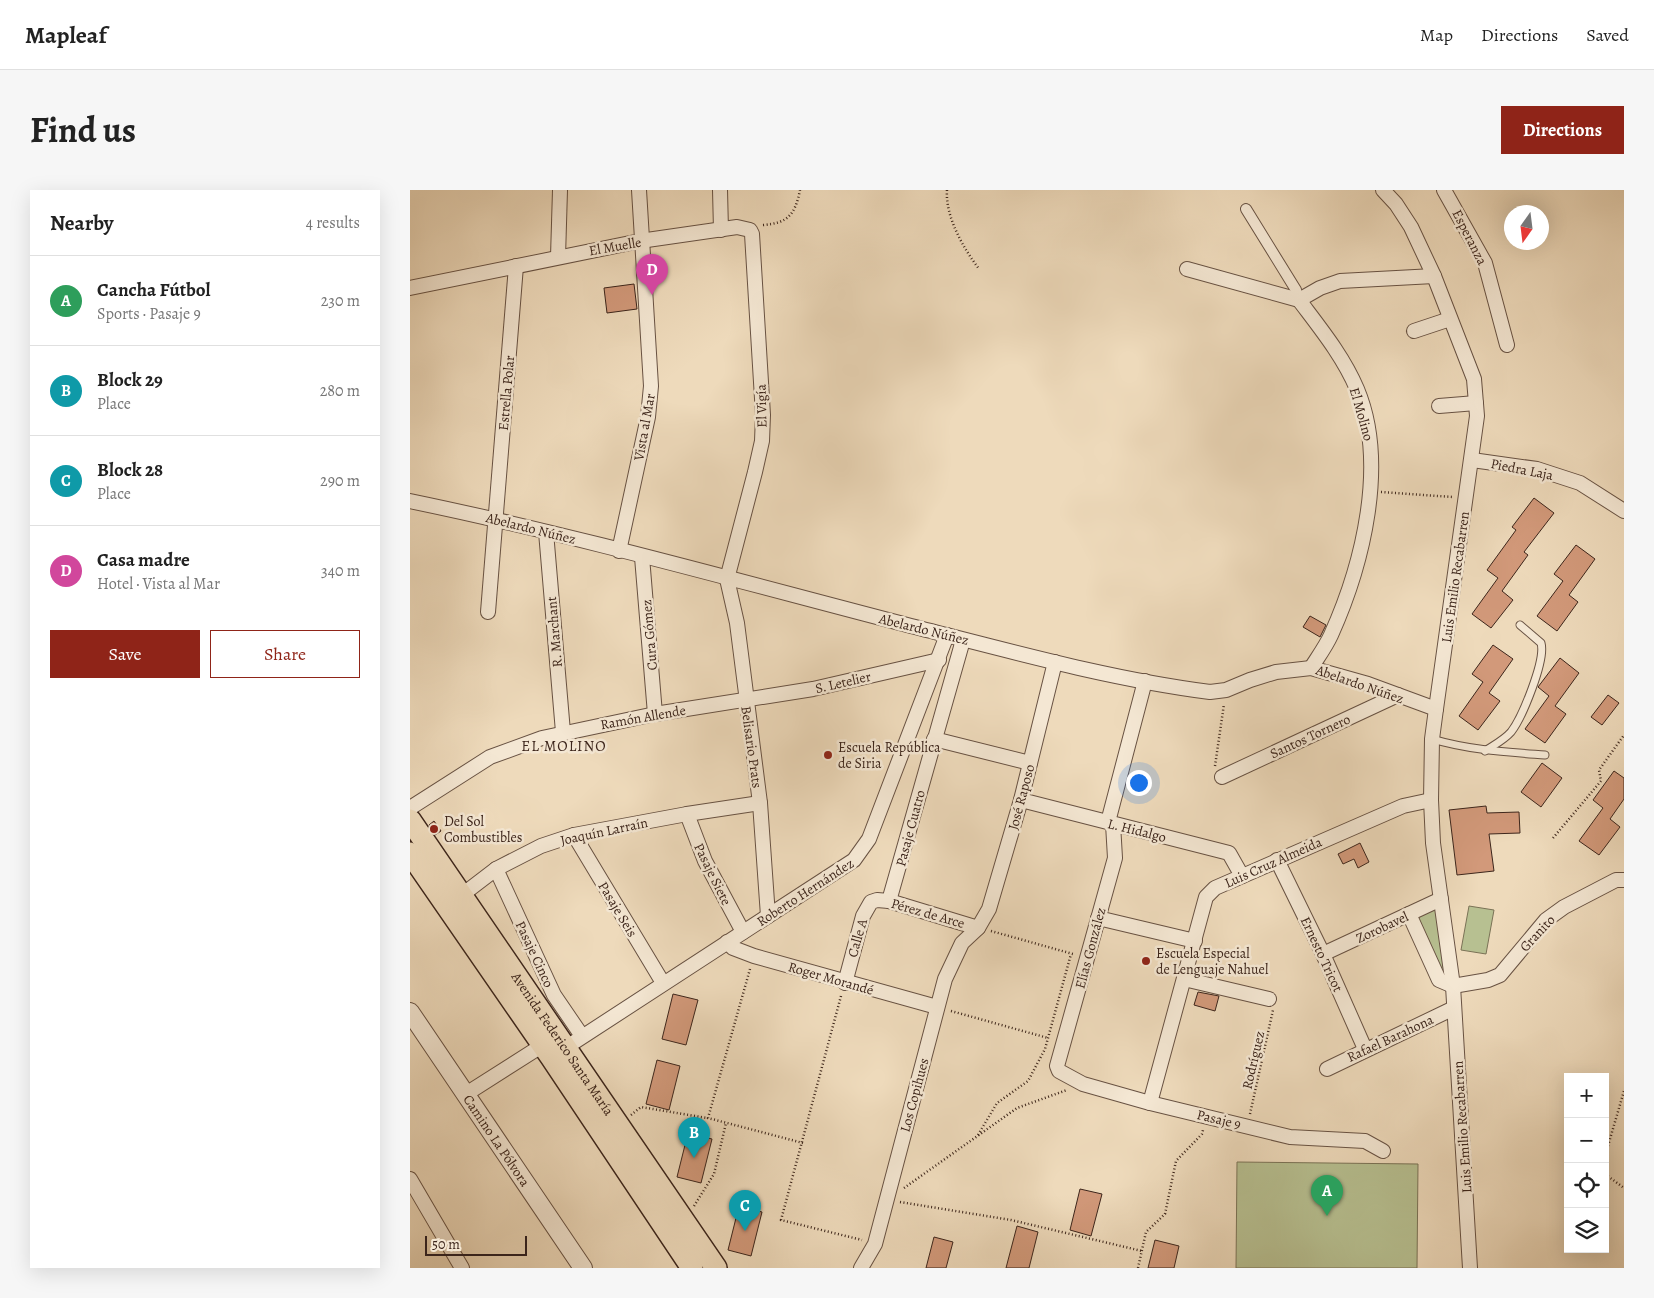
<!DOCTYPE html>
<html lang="en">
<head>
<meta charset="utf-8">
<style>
  :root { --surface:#fff; --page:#f6f6f6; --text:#222; --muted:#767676; --line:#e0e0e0; --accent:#8f2418 }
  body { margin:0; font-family:Alegreya,serif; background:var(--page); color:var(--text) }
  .controls { position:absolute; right:15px; bottom:15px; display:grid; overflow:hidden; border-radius:0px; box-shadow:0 5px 20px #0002 }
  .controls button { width:45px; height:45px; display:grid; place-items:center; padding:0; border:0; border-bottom:1px solid var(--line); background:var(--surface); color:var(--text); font:25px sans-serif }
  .compass { position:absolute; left:1094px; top:15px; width:45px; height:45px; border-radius:50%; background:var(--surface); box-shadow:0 5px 20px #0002; rotate:194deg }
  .scale { position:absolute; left:15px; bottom:12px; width:102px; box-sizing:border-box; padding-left:5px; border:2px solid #3c251b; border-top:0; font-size:14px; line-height:18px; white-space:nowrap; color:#3c251b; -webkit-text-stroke:4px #f4e7d3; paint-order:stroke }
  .you { position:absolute; left:728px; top:592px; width:18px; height:18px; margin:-12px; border:4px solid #fff; border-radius:50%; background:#1a73e8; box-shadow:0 0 0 8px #1a73e833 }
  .badge { display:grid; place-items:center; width:32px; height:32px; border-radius:50%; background:var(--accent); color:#fff; font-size:16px; font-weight:700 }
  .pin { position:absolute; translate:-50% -41px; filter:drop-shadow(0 1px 2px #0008) }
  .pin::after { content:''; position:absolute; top:26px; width:18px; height:15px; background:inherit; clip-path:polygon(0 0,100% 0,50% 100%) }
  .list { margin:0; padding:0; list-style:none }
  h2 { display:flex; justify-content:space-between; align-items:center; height:65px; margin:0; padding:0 20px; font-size:21px }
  h2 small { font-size:16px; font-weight:400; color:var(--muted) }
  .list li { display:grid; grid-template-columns:32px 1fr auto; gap:15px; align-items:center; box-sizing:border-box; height:90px; padding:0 20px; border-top:1px solid var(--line) }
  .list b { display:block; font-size:19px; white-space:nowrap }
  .list p { margin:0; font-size:16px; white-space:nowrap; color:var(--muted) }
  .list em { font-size:16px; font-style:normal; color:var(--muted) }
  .actions { display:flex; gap:10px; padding:15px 20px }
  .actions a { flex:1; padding:11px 0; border:1px solid var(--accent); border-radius:0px; text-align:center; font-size:18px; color:var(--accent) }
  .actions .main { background:var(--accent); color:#fff }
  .icon { flex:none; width:28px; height:28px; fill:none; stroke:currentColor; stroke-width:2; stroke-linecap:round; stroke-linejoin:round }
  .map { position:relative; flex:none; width:1214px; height:1078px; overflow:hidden; border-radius:0px }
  header { display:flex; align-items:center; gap:30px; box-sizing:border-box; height:70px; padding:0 25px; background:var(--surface); border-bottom:1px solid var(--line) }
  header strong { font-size:24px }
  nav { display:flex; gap:28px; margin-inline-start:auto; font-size:18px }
  .intro { display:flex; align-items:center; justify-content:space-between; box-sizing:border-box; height:120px; padding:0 30px }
  h1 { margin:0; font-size:35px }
  .button { padding:12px 22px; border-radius:0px; background:var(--accent); color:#fff; font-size:18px; font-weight:700 }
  main { display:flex; gap:30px; padding:0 30px }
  aside { flex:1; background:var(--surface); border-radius:0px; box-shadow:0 5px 20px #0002 }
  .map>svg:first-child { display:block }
</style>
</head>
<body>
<header>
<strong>Mapleaf</strong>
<nav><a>Map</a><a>Directions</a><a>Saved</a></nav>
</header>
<div class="intro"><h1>Find us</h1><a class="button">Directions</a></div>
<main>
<aside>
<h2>Nearby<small>4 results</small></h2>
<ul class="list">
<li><span class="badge" style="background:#2e9e5b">A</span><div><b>Cancha Fútbol</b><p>Sports · Pasaje 9</p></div><em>230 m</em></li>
<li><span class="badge" style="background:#0f9aa8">B</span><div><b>Block 29</b><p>Place</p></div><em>280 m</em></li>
<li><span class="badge" style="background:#0f9aa8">C</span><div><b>Block 28</b><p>Place</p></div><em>290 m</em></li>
<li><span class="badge" style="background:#d1479c">D</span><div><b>Casa madre</b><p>Hotel · Vista al Mar</p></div><em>340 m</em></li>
</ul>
<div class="actions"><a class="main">Save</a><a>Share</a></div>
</aside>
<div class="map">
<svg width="1214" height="1078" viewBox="0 0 1214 1078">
  <rect width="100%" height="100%" fill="#eedabb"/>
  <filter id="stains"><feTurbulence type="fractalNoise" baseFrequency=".004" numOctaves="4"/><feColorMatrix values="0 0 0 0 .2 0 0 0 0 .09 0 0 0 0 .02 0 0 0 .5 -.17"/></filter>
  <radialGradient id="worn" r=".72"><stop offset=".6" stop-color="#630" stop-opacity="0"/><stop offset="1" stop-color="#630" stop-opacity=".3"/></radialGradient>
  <g fill="#b7c091" stroke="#7a7256">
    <path d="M 1059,716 L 1084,720 L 1076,764 L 1051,760 Z"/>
    <path d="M 1027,717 L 1038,788 L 1030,785 L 1006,727 Z"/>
    <path d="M 827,972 L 1008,974 L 1007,1078 L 826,1078 Z"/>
  </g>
  <g fill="#d2997a" stroke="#3c251b">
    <path d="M 224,94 L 227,119 L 197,123 L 194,98 Z"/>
    <path d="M 1124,308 L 1144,323 L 1114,362 L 1118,365 L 1092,401 L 1103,410 L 1081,438 L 1062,424 L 1088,388 L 1077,380 L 1106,340 L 1102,337 Z"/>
    <path d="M 1166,355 L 1185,369 L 1159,405 L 1168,412 L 1147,441 L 1127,426 L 1153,391 L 1144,384 Z"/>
    <path d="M 900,426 L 916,435 L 910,447 L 893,437 Z"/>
    <path d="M 1083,455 L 1103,469 L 1079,503 L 1090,511 L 1068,540 L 1049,526 L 1073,492 L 1062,484 Z"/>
    <path d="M 1150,468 L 1169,483 L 1145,516 L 1156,524 L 1135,553 L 1115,539 L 1139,506 L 1128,497 Z"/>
    <path d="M 1198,505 L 1209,513 L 1192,535 L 1181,527 Z"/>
    <path d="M 1132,573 L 1152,588 L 1131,617 L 1111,602 Z"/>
    <path d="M 1204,581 L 1214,588 L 1214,609 L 1200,629 L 1210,637 L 1189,665 L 1169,651 L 1193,618 L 1183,610 Z"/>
    <path d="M 1076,616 L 1077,623 L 1109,622 L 1110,643 L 1079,644 L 1084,681 L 1047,685 L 1039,620 Z"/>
    <path d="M 24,631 L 31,641 L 25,645 L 19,635 Z"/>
    <path d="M 950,653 L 959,672 L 948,678 L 944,669 L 933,674 L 928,664 Z"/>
    <path d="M 788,802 L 809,806 L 805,821 L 784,815 Z"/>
    <path d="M 263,804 L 288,810 L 276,855 L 252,849 Z"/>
    <path d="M 247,870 L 270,876 L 259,920 L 236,914 Z"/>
    <path d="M 278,943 L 302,949 L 291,993 L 267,987 Z"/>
    <path d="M 670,999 L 692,1004 L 681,1046 L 660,1040 Z"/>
    <path d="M 329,1016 L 352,1022 L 341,1066 L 318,1060 Z"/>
    <path d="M 607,1036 L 628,1042 L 619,1078 L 596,1078 Z"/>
    <path d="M 524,1047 L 543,1052 L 536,1078 L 516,1078 Z"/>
    <path d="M 745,1050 L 769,1056 L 764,1078 L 738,1078 Z"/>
  </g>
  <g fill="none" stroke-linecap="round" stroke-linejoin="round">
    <defs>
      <g id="service">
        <path d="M 1022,549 C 1059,560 1096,562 1135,565"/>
        <path d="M 1075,561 C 1084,555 1094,550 1101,542 C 1112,528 1136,470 1131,453 L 1110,435"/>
      </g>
      <path id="pedestrian" d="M 836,19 L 886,100 L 889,110"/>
      <g id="minor">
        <path d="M 310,0 L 311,40"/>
        <path d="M 973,0 L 986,14 L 1001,37 L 1024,86 L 1064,189 L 1067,226 L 1026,519 L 1022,549 L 1021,610 L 1023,653 L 1043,796 L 1060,1078"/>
        <path d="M 1034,0 L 1075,73 L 1097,155"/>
        <path d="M 148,67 L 150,0"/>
        <path d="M 777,79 L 889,110 L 910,98 L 930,91 L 1024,86"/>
        <path d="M 0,98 L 230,51 L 327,37 L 340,40 L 342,44 L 353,225 L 352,251 L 345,282 L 317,389 L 327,433 L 350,613 L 358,726"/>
        <path d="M 889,110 C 910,138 933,166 947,199 C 978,273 953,374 921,445 C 916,456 908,467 901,478"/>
        <path d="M 1004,141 L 1040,129"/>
        <path d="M 1029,216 L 1066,213"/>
        <path d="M 1062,270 L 1127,279 L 1170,293 L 1214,321"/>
        <path d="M 0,311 C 169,346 335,393 501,436 C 600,461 699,489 800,502 L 816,500 L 840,490 L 866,482 L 901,478 L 958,494 L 1026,519"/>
        <path d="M 136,342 L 153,542"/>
        <path d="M 209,361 L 238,227 L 241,196 L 229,0"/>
        <path d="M 232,367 L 245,524"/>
        <path d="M 78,422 L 106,76"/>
        <path d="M 524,549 L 620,573"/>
        <path d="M 812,587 L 988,505"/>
        <path d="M 611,610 L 819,663 L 832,686"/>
        <path d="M 0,618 L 80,567 L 132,548 L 245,524 L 403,499 L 529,470"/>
        <path d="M 277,624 L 295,671 L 333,742"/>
        <path d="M 698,632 L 735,491"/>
        <path d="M 703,634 L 705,668 L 647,876 L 649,881 L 673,894 L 740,913 L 880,947 L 955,951 L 973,961"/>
        <path d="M 164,645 L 253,793"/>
        <path d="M 867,670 L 913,764 L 955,859"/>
        <path d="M 86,679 L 144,805 L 172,846"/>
        <path d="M 52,705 L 86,679 L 131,656 L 164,645 L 277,624 L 350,613"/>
        <path d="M 479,711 L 553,450"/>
        <path d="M 999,724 L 1029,790 L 1043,796 L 1078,790 L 1090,785 L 1136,730 L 1154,717 L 1206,690 L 1214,690"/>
        <path d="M 688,728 L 785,751"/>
        <path d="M 317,752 L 323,758 L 344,766 L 527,817"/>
        <path d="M 913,764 L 1031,709"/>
        <path d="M 774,789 L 859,809"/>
        <path d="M 435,793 L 453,726 L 461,712 L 467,710 L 479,711 L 568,738"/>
        <path d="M 149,862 L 444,670 L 459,649 L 537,445"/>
        <path d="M 917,879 L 1044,818"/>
        <path d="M 56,904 L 133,855"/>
        <path d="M 740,913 L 796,707 L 805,698 L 993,616 L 1021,610"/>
        <path d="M 0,989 L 52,1078"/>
        <path d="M 451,1078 L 465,1054 L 535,789 L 552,753 L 568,738 L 579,719 L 611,610 L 645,472"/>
      </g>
      <g id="tertiary">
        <path id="s1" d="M 0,822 L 173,1078"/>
      </g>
      <g id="primary">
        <path id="s2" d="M 0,630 L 306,1078"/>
        <path d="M 0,663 L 141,867 L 282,1078"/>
      </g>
    </defs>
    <use href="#service" stroke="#685243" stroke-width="9"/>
    <use href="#pedestrian" stroke="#685243" stroke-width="12"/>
    <use href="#minor" stroke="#685243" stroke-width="16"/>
    <use href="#tertiary" stroke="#685243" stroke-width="20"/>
    <use href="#primary" stroke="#3c251b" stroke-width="24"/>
    <g stroke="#3c251b" stroke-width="2.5" stroke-dasharray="1 2.5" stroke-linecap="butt">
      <path d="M 537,0 C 535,27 554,59 569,79"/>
      <path d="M 353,35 C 378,33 385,25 390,0"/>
      <path d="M 971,302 L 1043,307"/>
      <path d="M 805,576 L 814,514"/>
      <path d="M 1143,648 L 1191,591 L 1189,580 L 1214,545"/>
      <path d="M 581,741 L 663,764"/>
      <path d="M 340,779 L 298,928 L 393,953"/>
      <path d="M 431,806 L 371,1030 L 452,1050"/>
      <path d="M 541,821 L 638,848"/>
      <path d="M 840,924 L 863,820"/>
      <path d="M 221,925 L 231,917 L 297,928"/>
      <path d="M 568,945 L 587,913 L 618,891 L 635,859 L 661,764"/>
      <path d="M 1195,966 L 1214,901"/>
      <path d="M 1195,984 L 1214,998"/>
      <path d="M 494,998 L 607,918 L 657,900"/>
      <path d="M 490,1012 L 601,1030 L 732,1061"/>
      <path d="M 284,1016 L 304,984 L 316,933"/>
      <path d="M 728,1078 L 736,1042 L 755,1024 L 766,971 L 792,944 L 793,940"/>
    </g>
    <use href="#service" stroke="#f4e7d3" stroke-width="7"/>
    <use href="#pedestrian" stroke="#f4e7d3" stroke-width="10"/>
    <use href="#minor" stroke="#f4e7d3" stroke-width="14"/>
    <use href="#tertiary" stroke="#f4e7d3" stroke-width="18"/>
    <use href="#primary" stroke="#eedabb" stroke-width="21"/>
  </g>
  <g fill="#8f2418" stroke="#f4e7d3" stroke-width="2">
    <circle cx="418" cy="565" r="5"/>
    <circle cx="24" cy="639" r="5"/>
    <circle cx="736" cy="771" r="5"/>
  </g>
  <g text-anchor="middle" stroke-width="5" stroke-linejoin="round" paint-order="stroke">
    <g font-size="14" fill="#3c251b" stroke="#f4e7d3">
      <text transform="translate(1060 47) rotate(63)" y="5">Esperanza</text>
      <text transform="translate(205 56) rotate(-10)" y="5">El Muelle</text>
      <text transform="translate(96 203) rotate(-85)" y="5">Estrella Polar</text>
      <text transform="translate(351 216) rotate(-91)" y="5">El Vigía</text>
      <text transform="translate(952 224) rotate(74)" y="5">El Molino</text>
      <text transform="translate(234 237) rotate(-80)" y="5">Vista al Mar</text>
      <text transform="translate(1112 279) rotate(11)" y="5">Piedra Laja</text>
      <text transform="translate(121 338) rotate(14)" y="5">Abelardo Núñez</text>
      <text transform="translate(1045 387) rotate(-82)" y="5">Luis Emilio Recabarren</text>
      <text transform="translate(514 439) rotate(14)" y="5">Abelardo Núñez</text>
      <text transform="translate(144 442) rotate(-95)" y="5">R. Marchant</text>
      <text transform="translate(239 445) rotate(-95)" y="5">Cura Gómez</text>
      <text transform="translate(433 492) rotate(-13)" y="5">S. Letelier</text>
      <text transform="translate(950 494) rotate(19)" y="5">Abelardo Núñez</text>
      <text transform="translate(233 527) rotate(-10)" y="5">Ramón Allende</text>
      <text transform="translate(900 546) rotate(-25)" y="5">Santos Tornero</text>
      <text transform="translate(342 557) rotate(82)" y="5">Belisario Prats</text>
      <text transform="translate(611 607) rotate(-75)" y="5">José Raposo</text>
      <text transform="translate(500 638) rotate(-75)" y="5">Pasaje Cuatro</text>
      <text transform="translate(727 640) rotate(14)" y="5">L. Hidalgo</text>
      <text transform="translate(194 641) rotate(-12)" y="5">Joaquín Larraín</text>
      <text transform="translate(863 672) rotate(-24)" y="5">Luis Cruz Almeida</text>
      <text transform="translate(303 684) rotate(64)" y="5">Pasaje Siete</text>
      <text transform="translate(395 702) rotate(-33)" y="5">Roberto Hernández</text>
      <text transform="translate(208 719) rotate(59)" y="5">Pasaje Seis</text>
      <text transform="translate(518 723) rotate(16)" y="5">Pérez de Arce</text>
      <text transform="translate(972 737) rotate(-25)" y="5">Zorobavel</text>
      <text transform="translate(1127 743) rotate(-47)" y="5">Granito</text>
      <text transform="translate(447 748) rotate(-74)" y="5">Calle A</text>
      <text transform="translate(680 758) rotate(-75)" y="5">Elías González</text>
      <text transform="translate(125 764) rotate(65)" y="5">Pasaje Cinco</text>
      <text transform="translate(912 764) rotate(65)" y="5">Ernesto Tricot</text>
      <text transform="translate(421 788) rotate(16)" y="5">Roger Morandé</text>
      <text transform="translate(980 848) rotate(-25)" y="5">Rafael Barahona</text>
      <text dy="5" stroke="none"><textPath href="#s2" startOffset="271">Avenida Federico Santa María</textPath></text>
      <text transform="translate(843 870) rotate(-77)" y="5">Rodríguez</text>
      <text transform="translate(504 905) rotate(-75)" y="5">Los Copihues</text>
      <text transform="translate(809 929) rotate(13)" y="5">Pasaje 9</text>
      <text transform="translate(1052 937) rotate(-94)" y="5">Luis Emilio Recabarren</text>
      <text dy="5" stroke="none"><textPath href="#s1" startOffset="155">Camino La Pólvora</textPath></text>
    </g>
    <g font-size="14" fill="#3c251b" stroke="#f4e7d3" text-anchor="start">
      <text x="428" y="562">Escuela República<tspan x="428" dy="16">de Siria</tspan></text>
      <text x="34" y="636">Del Sol<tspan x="34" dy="16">Combustibles</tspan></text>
      <text x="746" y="768">Escuela Especial<tspan x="746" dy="16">de Lenguaje Nahuel</tspan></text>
    </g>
    <g font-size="15" letter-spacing="1" fill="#3c251b" stroke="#f4e7d3">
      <text x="154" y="561">EL MOLINO</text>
    </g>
  </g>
  <rect width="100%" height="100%" filter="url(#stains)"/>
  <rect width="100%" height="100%" fill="url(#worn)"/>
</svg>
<div class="controls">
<button>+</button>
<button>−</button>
<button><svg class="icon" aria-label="locate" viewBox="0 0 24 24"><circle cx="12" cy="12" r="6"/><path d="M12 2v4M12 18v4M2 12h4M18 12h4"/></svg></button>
<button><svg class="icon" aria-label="layers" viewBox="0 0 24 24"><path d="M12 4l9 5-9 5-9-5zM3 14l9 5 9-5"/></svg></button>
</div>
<svg class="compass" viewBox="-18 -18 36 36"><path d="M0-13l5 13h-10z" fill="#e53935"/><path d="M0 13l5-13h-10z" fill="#767676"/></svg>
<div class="scale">50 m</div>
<div class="you"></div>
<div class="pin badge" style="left:917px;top:1026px;background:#2e9e5b">A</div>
<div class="pin badge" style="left:284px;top:968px;background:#0f9aa8">B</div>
<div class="pin badge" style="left:335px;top:1041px;background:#0f9aa8">C</div>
<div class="pin badge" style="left:242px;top:105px;background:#d1479c">D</div>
</div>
</main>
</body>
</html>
